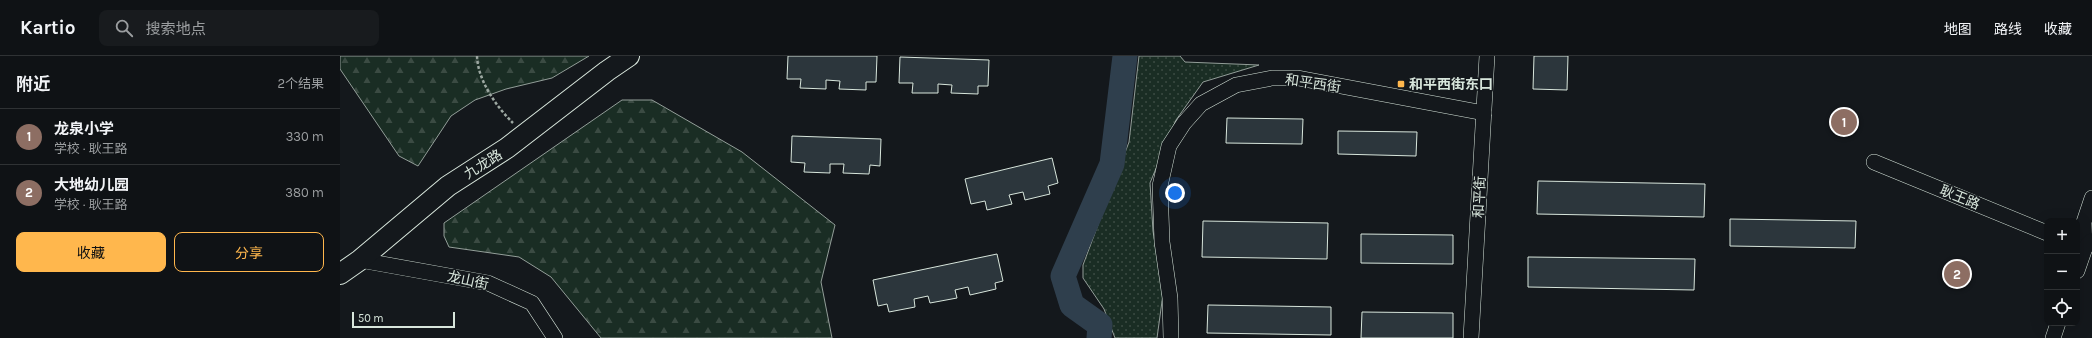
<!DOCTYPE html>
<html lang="zh">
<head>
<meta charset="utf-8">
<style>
  :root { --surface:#0f1215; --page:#181b1e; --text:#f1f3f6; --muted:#9b9ea0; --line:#2f3234; --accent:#ffb74d }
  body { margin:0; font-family:Karla,"Noto Sans SC",sans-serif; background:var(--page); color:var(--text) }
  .controls { position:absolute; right:12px; bottom:12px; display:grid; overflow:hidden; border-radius:8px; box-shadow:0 4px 16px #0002 }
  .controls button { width:36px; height:36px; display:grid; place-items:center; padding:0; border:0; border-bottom:1px solid var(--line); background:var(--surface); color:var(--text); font:20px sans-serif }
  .scale { position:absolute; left:12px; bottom:10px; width:103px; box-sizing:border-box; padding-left:4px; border:2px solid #d8e6dc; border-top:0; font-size:11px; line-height:14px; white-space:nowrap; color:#d8e6dc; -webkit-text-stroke:3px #14181c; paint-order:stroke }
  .you { position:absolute; left:835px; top:137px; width:14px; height:14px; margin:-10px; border:3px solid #fff; border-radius:50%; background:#1a73e8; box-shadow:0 0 0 6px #1a73e833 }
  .badge { display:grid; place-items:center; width:26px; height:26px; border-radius:50%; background:var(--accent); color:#fff; font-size:13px; font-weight:700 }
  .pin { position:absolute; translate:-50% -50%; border:2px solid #fff; box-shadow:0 1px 4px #0006 }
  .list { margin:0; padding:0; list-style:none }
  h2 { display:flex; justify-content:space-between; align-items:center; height:52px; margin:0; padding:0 16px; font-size:17px }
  h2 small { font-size:13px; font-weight:400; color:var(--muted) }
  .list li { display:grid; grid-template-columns:26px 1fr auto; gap:12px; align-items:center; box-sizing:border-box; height:56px; padding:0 16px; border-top:1px solid var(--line) }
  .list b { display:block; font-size:15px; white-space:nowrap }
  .list p { margin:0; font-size:13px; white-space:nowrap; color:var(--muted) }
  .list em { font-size:13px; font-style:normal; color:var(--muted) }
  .actions { display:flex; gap:8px; padding:12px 16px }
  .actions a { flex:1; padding:9px 0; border:1px solid var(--accent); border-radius:8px; text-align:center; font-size:14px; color:var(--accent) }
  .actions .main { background:var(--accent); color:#111 }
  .icon { flex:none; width:22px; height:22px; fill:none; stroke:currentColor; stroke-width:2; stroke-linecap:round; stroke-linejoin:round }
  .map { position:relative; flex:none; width:1752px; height:282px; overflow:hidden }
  header { display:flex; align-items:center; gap:24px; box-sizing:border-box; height:56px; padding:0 20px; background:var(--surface); border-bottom:1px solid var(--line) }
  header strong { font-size:19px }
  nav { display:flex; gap:22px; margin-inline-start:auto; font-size:14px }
  .search { width:280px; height:36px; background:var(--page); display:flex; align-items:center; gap:10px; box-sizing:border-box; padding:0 14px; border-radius:8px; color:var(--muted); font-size:15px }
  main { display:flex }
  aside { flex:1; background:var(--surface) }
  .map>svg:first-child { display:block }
</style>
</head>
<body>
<header>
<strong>Kartio</strong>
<div class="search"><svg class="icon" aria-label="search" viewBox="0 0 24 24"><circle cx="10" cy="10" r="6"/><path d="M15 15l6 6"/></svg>搜索地点</div>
<nav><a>地图</a><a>路线</a><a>收藏</a></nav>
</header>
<main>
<aside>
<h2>附近<small>2个结果</small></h2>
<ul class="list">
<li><span class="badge" style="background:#8d6e63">1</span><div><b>龙泉小学</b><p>学校 · 耿王路</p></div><em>330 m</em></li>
<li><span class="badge" style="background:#8d6e63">2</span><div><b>大地幼儿园</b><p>学校 · 耿王路</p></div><em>380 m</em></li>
</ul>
<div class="actions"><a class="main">收藏</a><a>分享</a></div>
</aside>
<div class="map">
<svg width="1752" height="282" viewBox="0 0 1752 282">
  <defs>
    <pattern id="forest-firs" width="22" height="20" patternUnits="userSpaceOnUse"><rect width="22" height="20" fill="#1a2d24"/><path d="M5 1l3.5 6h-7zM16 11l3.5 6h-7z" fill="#3b4b43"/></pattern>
    <pattern id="park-dots" width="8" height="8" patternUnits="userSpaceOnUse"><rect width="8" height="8" fill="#1a2d24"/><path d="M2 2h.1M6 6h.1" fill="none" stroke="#3b4b43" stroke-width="1.8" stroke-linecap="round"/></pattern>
  </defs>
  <rect width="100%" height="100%" fill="#14181c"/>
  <g fill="url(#forest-firs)" stroke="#939e99">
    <path d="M 0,0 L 249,0 L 212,22 L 166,33 L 135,44 L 111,60 L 78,110 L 59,100 L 0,13 Z"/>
    <path d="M 282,44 L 312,44 L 402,96 L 495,169 L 481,226 L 492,282 L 261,282 L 211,221 L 179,201 L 109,191 L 104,180 L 104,167 Z"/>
  </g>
  <path fill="url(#park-dots)" stroke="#939e99" d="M 799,0 L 840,0 L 845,6 L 919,9 L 863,26 L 836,64 L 810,127 L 813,175 L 823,238 L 817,282 L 775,282 L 764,253 L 743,222 L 743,209 L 789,86 Z"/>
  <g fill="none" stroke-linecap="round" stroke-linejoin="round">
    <path stroke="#2f3f4d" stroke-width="25" d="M 759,282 L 760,269 L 732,249 L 723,220 L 772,108 L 785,0"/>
  </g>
  <g fill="#2c363c" stroke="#d8e6dc">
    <path d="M 448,0 L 537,0 L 536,26 L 526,26 L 526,34 L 499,33 L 500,25 L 486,24 L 486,33 L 460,32 L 461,23 L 447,23 Z"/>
    <path d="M 1194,0 L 1228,0 L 1227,34 L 1193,33 Z"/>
    <path d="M 560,1 L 649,4 L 648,30 L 638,30 L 638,38 L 611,37 L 612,29 L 598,28 L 598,37 L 572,37 L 573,27 L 559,27 Z"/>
    <path d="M 887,62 L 963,63 L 962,88 L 886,87 Z"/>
    <path d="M 998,75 L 1077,76 L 1076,100 L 998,98 Z"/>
    <path d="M 452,80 L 541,83 L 540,110 L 530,109 L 529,118 L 503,117 L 504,108 L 490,108 L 490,117 L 464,116 L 465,107 L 451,106 Z"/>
    <path d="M 712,102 L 718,127 L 708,130 L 710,138 L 685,144 L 683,136 L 669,139 L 672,148 L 647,154 L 645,145 L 631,148 L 625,123 Z"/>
    <path d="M 1198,125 L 1365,128 L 1364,161 L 1197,158 Z"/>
    <path d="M 1390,163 L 1516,165 L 1515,192 L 1390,190 Z"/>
    <path d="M 863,165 L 988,167 L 987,203 L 862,201 Z"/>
    <path d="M 1021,178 L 1113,179 L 1113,208 L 1021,207 Z"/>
    <path d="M 657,198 L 663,225 L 655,227 L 656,233 L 630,239 L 628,231 L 615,234 L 617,242 L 590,247 L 588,240 L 574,243 L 575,251 L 549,256 L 547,248 L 538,250 L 533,224 Z"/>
    <path d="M 1188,201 L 1355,203 L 1354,234 L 1188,231 Z"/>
    <path d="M 868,249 L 991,251 L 991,279 L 867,277 Z"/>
    <path d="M 1022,256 L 1113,257 L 1113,282 L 1021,282 Z"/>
  </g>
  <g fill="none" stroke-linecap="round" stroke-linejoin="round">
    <defs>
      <g id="minor">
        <path d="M 1534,106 L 1707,177"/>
        <path d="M 1745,192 L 1744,166 L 1752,142"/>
        <path d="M 20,204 L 148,227 L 192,247 L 215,282"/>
        <path d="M 1737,215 L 1745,192 L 1751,185"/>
        <path d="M 831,282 L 830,242 L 822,186 L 820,130 L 829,90 L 844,67 L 861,48 L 896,29 L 932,22 L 958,22 L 1144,57"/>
        <path d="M 1131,282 L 1147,0"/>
        <path d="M 1713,282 L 1718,267"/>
      </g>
      <path id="major" d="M 0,218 L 20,204 L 108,130 L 167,92 L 267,15 L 289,0"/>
    </defs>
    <use href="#minor" stroke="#d8e6dc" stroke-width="16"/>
    <use href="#major" stroke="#d8e6dc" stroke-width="22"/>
    <path stroke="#9da8a2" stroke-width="2.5" stroke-dasharray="3 2" stroke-linecap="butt" d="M 137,0 C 138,25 156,50 173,67"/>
    <use href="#minor" stroke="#14181c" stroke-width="15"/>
    <use href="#major" stroke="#14181c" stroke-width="20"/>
  </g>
  <rect fill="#ffb74d" stroke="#14181c" stroke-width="1.5" x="1057" y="24" width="8" height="8" rx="2"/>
  <g text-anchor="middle" stroke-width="3" stroke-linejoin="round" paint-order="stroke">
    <g font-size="14" fill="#d8e6dc" stroke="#14181c">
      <text transform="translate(973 27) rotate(8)" y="5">和平西街</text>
      <text transform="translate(143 108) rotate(-32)" y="5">九龙路</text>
      <text transform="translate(1139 141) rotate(-87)" y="5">和平街</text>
      <text transform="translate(1620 141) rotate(22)" y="5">耿王路</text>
      <text transform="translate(128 224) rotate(12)" y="5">龙山街</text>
    </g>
    <g font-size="14" font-weight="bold" fill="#d8e6dc" stroke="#14181c" text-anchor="start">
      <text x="1069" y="33">和平西街东口</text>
    </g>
  </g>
</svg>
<div class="controls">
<button>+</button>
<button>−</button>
<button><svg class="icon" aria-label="locate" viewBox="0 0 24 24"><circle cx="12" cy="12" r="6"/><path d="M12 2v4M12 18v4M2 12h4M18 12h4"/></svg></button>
</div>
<div class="scale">50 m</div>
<div class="you"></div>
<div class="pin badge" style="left:1504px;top:66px;background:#8d6e63">1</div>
<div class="pin badge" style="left:1617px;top:218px;background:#8d6e63">2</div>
</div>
</main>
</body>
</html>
